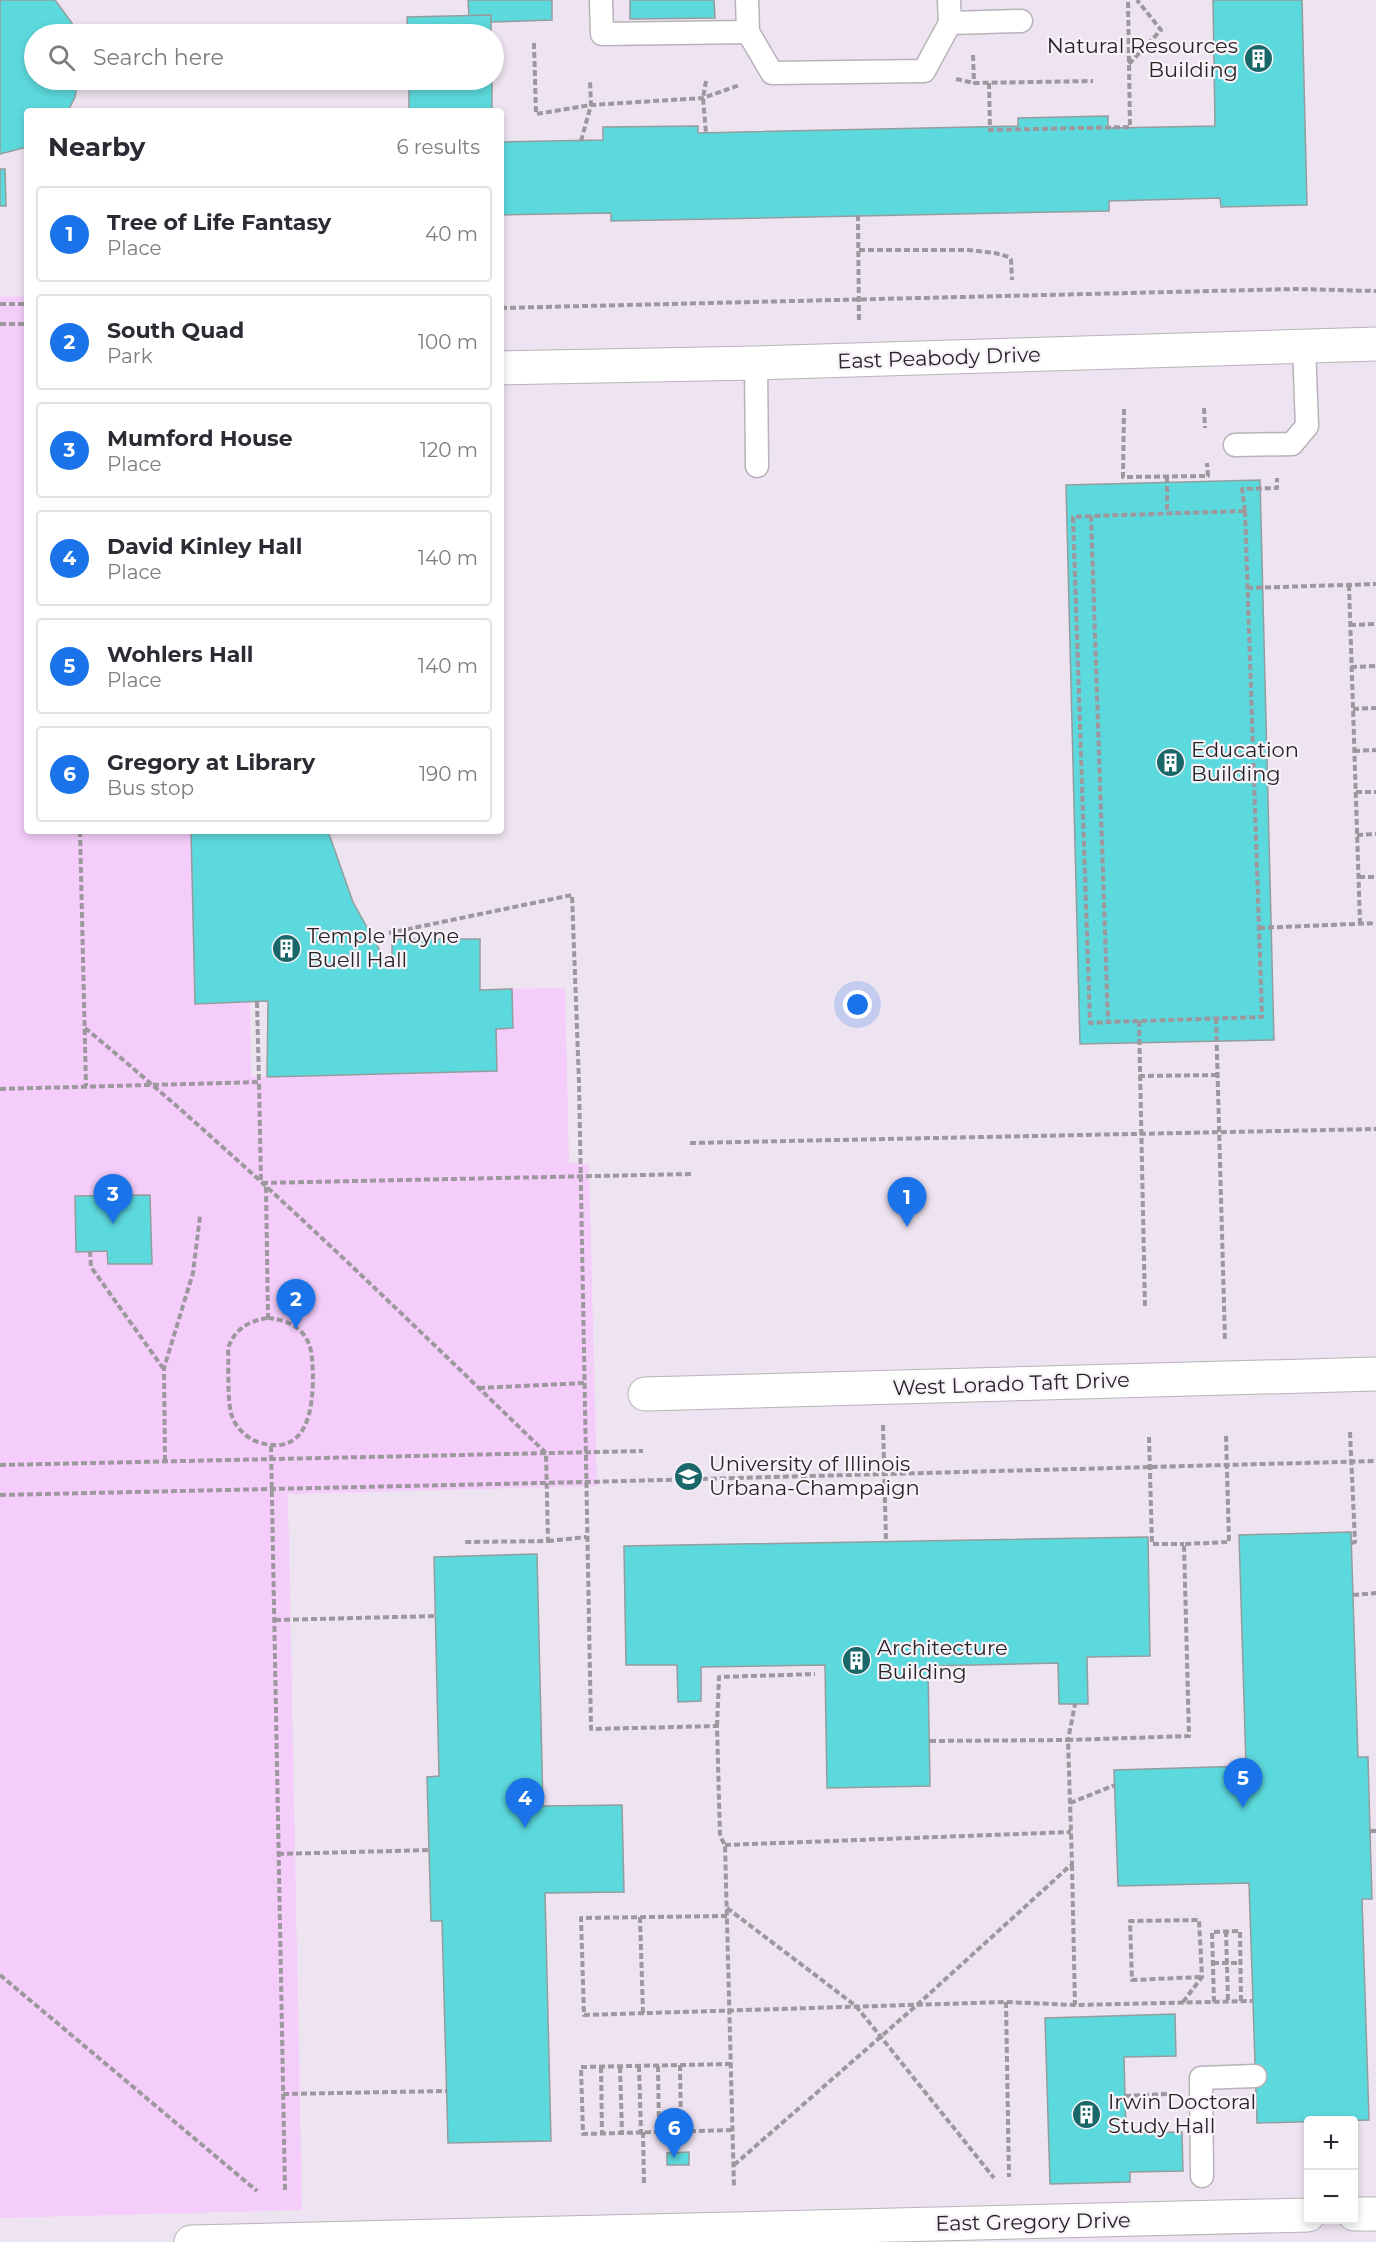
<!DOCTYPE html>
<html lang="en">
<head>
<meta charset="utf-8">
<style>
  :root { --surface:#fff; --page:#f2f2f3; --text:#2b2b33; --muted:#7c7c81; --line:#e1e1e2; --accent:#1a73e8 }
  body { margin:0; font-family:Montserrat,sans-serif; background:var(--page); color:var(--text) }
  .controls { position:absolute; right:18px; bottom:18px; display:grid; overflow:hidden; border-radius:6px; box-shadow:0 3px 9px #0003 }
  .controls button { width:54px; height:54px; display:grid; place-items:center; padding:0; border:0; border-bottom:2px solid var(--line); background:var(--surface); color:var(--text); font:30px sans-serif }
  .you { position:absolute; left:858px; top:1005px; width:21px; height:21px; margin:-15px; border:4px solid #fff; border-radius:50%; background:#1a73e8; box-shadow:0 0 0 9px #1a73e833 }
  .badge { display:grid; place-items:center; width:39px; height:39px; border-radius:50%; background:var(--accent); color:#fff; font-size:20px; font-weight:700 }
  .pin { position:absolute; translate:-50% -50px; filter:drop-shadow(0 2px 3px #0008) }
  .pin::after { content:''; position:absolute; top:32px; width:21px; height:18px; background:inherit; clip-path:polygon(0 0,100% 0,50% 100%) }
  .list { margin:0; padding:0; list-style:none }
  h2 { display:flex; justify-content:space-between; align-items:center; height:78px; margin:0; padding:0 24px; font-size:26px }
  h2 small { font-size:20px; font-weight:400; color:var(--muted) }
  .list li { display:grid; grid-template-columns:39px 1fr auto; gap:18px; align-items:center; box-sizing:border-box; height:96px; margin:0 12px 12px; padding:0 12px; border:2px solid var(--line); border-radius:6px }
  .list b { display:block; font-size:22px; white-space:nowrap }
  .list p { margin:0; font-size:20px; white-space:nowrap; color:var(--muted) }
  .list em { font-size:20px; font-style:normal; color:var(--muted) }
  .icon { flex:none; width:33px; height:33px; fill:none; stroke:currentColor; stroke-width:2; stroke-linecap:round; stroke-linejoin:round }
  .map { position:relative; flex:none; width:1376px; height:2242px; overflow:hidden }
  .search { position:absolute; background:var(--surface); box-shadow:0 3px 9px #0003; left:24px; top:24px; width:480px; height:66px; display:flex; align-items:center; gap:15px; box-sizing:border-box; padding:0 21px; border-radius:33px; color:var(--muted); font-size:22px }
  .panel { position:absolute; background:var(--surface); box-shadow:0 3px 9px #0003; left:24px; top:108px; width:480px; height:726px; border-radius:6px }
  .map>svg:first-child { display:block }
</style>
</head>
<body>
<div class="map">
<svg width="1376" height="2242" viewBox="0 0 1376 2242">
  <rect width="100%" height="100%" fill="#f8f2f9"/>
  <path fill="#eee3f0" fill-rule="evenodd" d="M 0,0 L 1376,0 L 1376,2242 L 0,2242 ZM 34,34 L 494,34 L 494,80 L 34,80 ZM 27,111 L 501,111 L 501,831 L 27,831 ZM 1308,2120 L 1354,2120 L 1354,2220 L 1308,2220 Z"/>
  <path fill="#f5cdfb" d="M 27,296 L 27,831 L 191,831 L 195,1004 L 250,1002 L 251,1077 L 497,1071 L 496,1029 L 513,1028 L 512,989 L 565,988 L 569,1163 L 589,1164 L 597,1486 L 288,1494 L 302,2210 L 0,2218 L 0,297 Z"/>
  <g fill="#5cd9dc" stroke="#949d9d" stroke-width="1.5">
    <path d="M 0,0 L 55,0 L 72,23 L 75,34 L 34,34 L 34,80 L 78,80 L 75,97 L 68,111 L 27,111 L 27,147 L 0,154 Z"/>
    <path d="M 468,0 L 552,0 L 552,20 L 491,22 L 491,15 L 469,16 Z"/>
    <path d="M 630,0 L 714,0 L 715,18 L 630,19 Z"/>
    <path d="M 1213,0 L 1302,0 L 1307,205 L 1221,207 L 1220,198 L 1109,201 L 1109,211 L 611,221 L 611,213 L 501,215 L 501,142 L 603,140 L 603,127 L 698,126 L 698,133 L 1018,126 L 1018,118 L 1108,116 L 1108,128 L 1215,126 Z"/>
    <path d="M 491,15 L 491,34 L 408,34 L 407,17 Z"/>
    <rect x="409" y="80" width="83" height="31"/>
    <path d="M 0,169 L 5,169 L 6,206 L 0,206 Z"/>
    <path d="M 1260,480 L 1274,1040 L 1080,1044 L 1066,485 Z"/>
    <path d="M 191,831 L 328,831 L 353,902 L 383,956 L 392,956 L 392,939 L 480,939 L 480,990 L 512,989 L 513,1028 L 496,1029 L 497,1071 L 267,1077 L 268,1001 L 195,1004 Z"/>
    <path d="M 150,1195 L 152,1264 L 108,1264 L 107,1251 L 76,1252 L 75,1196 Z"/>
    <path d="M 1351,1532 L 1358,1757 L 1368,1757 L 1370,1831 L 1372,1899 L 1362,1899 L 1369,2120 L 1257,2123 L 1249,1883 L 1118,1886 L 1114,1770 L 1246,1766 L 1239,1535 Z"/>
    <path d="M 1148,1537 L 1150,1656 L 1087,1657 L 1088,1704 L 1059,1704 L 1058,1663 L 928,1666 L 930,1786 L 827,1788 L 825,1665 L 701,1667 L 701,1701 L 678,1702 L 677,1665 L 626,1665 L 624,1546 Z"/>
    <path d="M 537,1554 L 543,1806 L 622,1805 L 624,1892 L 545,1893 L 551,2141 L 448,2143 L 442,1921 L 431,1921 L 427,1777 L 439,1776 L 434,1557 Z"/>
    <path d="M 1175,2014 L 1176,2056 L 1124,2057 L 1126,2133 L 1182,2132 L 1183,2171 L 1130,2172 L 1130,2182 L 1050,2184 L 1045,2018 Z"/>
    <path d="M 689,2152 L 689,2165 L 667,2165 L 667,2153 Z"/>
  </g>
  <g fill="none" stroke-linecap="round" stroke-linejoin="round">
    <defs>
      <g id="lane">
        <path d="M 601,0 L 602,34 L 748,32"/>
        <path d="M 747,0 L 748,32 L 772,73 L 924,71 L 950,23 L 949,0"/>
        <path d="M 950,23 L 1021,21"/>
        <path d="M 756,363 L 757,466"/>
        <path d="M 1235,445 L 1292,444 L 1307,426 L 1304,346"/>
        <path d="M 1202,2176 L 1201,2078 L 1255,2076"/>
      </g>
      <g id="street">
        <path d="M 501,368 L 756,363 L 1376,344"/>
        <path d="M 645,1394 L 1376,1374"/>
      </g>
      <g id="secondary">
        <path d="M 1354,2214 L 1376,2214"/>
        <path d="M 191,2242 L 1308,2215"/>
      </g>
    </defs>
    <use href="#lane" stroke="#b8b3b9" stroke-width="25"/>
    <use href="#street" stroke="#b8b3b9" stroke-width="35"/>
    <use href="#secondary" stroke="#b8b3b9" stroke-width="35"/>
    <g stroke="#9c989d" stroke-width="4" stroke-dasharray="6 3" stroke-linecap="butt">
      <path d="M 534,43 L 536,114 L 591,105 L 703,98 L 740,85"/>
      <path d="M 973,55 L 974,83"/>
      <path d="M 1129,64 L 1161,30 L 1137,0"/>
      <path d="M 956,79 L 974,83 L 1093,81"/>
      <path d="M 706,81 L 703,98 L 706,133"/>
      <path d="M 989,83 L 990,130 L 1130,127 L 1128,0"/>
      <path d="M 581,141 L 591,105 L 590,81"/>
      <path d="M 858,215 L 859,323"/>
      <path d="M 859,250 L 968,250 L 995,253 L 1009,257 L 1011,260 L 1012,280"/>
      <path d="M 0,304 L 27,304"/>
      <path d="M 501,308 L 1296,289 L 1376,291"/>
      <path d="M 0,324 L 27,324"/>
      <path d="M 1204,408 L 1205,428"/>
      <path d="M 1124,409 L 1123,477 L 1208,476 L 1207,463"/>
      <path d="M 1167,477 L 1167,514"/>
      <path d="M 1245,511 L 1262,1017 L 1108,1022 L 1091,516 Z"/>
      <path d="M 1245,511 L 1242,489 L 1277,488 L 1277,478"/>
      <path d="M 1091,516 L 1073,517 L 1090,1023 L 1108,1022"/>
      <path d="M 1349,585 L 1360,923"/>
      <path d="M 1247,588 L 1376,584"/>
      <path d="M 1350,625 L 1376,624"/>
      <path d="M 1351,667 L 1376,666"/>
      <path d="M 1353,709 L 1376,708"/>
      <path d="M 1354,751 L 1376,750"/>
      <path d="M 1356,792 L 1376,792"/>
      <path d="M 80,831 L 86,1086"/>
      <path d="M 1357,835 L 1376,834"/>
      <path d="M 1359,877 L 1376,877"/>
      <path d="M 1259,928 L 1376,923"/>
      <path d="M 389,933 L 572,895 L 579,1082 L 591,1729 L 717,1726 L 720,1836 L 725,1845 L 734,2188"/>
      <path d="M 257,1002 L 259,1082"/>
      <path d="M 1216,1018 L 1225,1341"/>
      <path d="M 1139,1021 L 1145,1307"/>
      <path d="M 85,1028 C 246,1161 396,1308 546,1453 L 548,1541 L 464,1542"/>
      <path d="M 1139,1076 L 1219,1075"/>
      <path d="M 0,1089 L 259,1082 L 261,1182"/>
      <path d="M 690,1143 L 1376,1129"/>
      <path d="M 262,1183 L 691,1174"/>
      <path d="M 266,1187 L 268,1318"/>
      <path d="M 90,1251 L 91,1267 L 163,1368"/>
      <path d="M 268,1318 C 281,1319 296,1324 304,1335 C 313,1347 312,1361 313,1375 C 313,1410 307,1458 258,1442 C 246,1438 234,1426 231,1413 C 227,1396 229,1366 228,1348 C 235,1329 248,1321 268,1318 Z"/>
      <path d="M 479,1388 L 585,1383"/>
      <path d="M 883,1425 L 886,1541"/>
      <path d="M 1350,1432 L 1355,1542 L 1351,1543"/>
      <path d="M 1149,1437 L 1152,1544 L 1184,1544"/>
      <path d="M 271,1446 L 285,2191"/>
      <path d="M 165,1461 L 164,1368 L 193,1273 L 200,1216"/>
      <path d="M 0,1465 L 643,1451"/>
      <path d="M 0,1495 L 586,1482 L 1376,1461"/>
      <path d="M 548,1541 L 587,1537"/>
      <path d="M 1353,1595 L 1376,1593"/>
      <path d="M 275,1620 L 435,1616"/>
      <path d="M 717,1726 L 719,1677 L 815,1674"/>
      <path d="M 930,1741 L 1068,1740 L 1075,1704"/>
      <path d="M 1070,1803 L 1115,1785"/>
      <path d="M 1370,1831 L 1376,1831"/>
      <path d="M 725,1845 L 1071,1832"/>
      <path d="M 278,1854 L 429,1850"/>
      <path d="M 1072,1865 L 1075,2005"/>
      <path d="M 727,1908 L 856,2006 L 994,2178"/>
      <path d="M 727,1916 L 581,1918 L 584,2015 L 1006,2002 L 1075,2005 L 1252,2001"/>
      <path d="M 640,1917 L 643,2013"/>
      <path d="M 1226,1931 L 1228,2001"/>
      <path d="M 1213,1963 L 1240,1963"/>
      <path d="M 0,1975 L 257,2191"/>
      <path d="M 1006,2002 L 1009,2177"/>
      <path d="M 1183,2002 L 1202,1977 L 1199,1920 L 1130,1921 L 1132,1980 L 1202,1977"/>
      <path d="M 1214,2002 L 1212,1932 L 1240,1931 L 1241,2001"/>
      <path d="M 731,2064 L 581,2067 L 583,2134 L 733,2130"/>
      <path d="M 680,2065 L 681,2131"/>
      <path d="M 639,2066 L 641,2132"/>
      <path d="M 658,2066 L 659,2132"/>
      <path d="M 601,2067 L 602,2133"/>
      <path d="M 620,2067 L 622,2132"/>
      <path d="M 283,2094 L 446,2091"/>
      <path d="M 1125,2096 L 1167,2094"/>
      <path d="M 643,2132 L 644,2185"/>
      <path d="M 734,2165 L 917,2005 L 1072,1864 L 1068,1740 L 1189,1736 L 1184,1544 L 1229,1542 L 1226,1434"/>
    </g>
    <use href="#lane" stroke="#fff" stroke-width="22"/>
    <use href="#street" stroke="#fff" stroke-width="33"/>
    <use href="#secondary" stroke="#fff" stroke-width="33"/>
  </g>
  <defs>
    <symbol id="building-disc" viewBox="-11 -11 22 22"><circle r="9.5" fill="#1a6769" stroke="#f8f2f9"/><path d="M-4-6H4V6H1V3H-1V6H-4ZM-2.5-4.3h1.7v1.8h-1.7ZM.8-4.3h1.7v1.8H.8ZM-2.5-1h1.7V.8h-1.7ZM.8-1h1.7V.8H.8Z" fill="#fff"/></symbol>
    <symbol id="university-disc" viewBox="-11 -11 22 22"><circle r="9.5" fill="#1a6769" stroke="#f8f2f9"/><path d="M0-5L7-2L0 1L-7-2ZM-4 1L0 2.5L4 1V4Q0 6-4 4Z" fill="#fff"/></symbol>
  </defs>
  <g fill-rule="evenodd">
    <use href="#building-disc" x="1242" y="42" width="33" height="33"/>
    <use href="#building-disc" x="1154" y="746" width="33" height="33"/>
    <use href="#building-disc" x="270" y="932" width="33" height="33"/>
    <use href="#university-disc" x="672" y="1460" width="33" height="33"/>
    <use href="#building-disc" x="840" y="1644" width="33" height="33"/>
    <use href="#building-disc" x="1070" y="2098" width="33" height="33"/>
  </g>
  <g text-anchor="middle" stroke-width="4.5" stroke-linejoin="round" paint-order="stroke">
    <g font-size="21" fill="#272528" stroke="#f8f2f9" text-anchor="start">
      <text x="1238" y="53" text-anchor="end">Natural Resources<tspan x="1238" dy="24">Building</tspan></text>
      <text x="1191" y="757">Education<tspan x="1191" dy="24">Building</tspan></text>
      <text x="307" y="943">Temple Hoyne<tspan x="307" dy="24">Buell Hall</tspan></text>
      <text x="709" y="1471">University of Illinois<tspan x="709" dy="24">Urbana-Champaign</tspan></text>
      <text x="877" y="1655">Architecture<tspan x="877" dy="24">Building</tspan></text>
      <text x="1108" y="2109">Irwin Doctoral<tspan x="1108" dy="24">Study Hall</tspan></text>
    </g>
    <g font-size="21" fill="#272528" stroke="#f8f2f9">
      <text transform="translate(939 358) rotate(-2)" y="7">East Peabody Drive</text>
      <text transform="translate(1011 1384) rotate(-2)" y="7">West Lorado Taft Drive</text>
      <text transform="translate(1033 2222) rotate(-1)" y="7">East Gregory Drive</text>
    </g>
  </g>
</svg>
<div class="controls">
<button>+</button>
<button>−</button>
</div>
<div class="you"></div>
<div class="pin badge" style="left:907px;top:1227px">1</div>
<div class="pin badge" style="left:296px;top:1329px">2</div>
<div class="pin badge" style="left:113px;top:1224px">3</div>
<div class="pin badge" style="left:525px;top:1828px">4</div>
<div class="pin badge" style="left:1243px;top:1808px">5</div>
<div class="pin badge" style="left:674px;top:2158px">6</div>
<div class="search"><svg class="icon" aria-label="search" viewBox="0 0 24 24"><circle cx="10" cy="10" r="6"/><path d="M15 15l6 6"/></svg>Search here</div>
<section class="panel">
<h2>Nearby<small>6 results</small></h2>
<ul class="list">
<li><span class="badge">1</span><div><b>Tree of Life Fantasy</b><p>Place</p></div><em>40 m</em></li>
<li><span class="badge">2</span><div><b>South Quad</b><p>Park</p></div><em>100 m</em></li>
<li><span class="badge">3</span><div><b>Mumford House</b><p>Place</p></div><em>120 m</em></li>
<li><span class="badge">4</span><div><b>David Kinley Hall</b><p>Place</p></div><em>140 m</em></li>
<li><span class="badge">5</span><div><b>Wohlers Hall</b><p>Place</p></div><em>140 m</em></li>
<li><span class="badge">6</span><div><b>Gregory at Library</b><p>Bus stop</p></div><em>190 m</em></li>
</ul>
</section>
</div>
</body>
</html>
